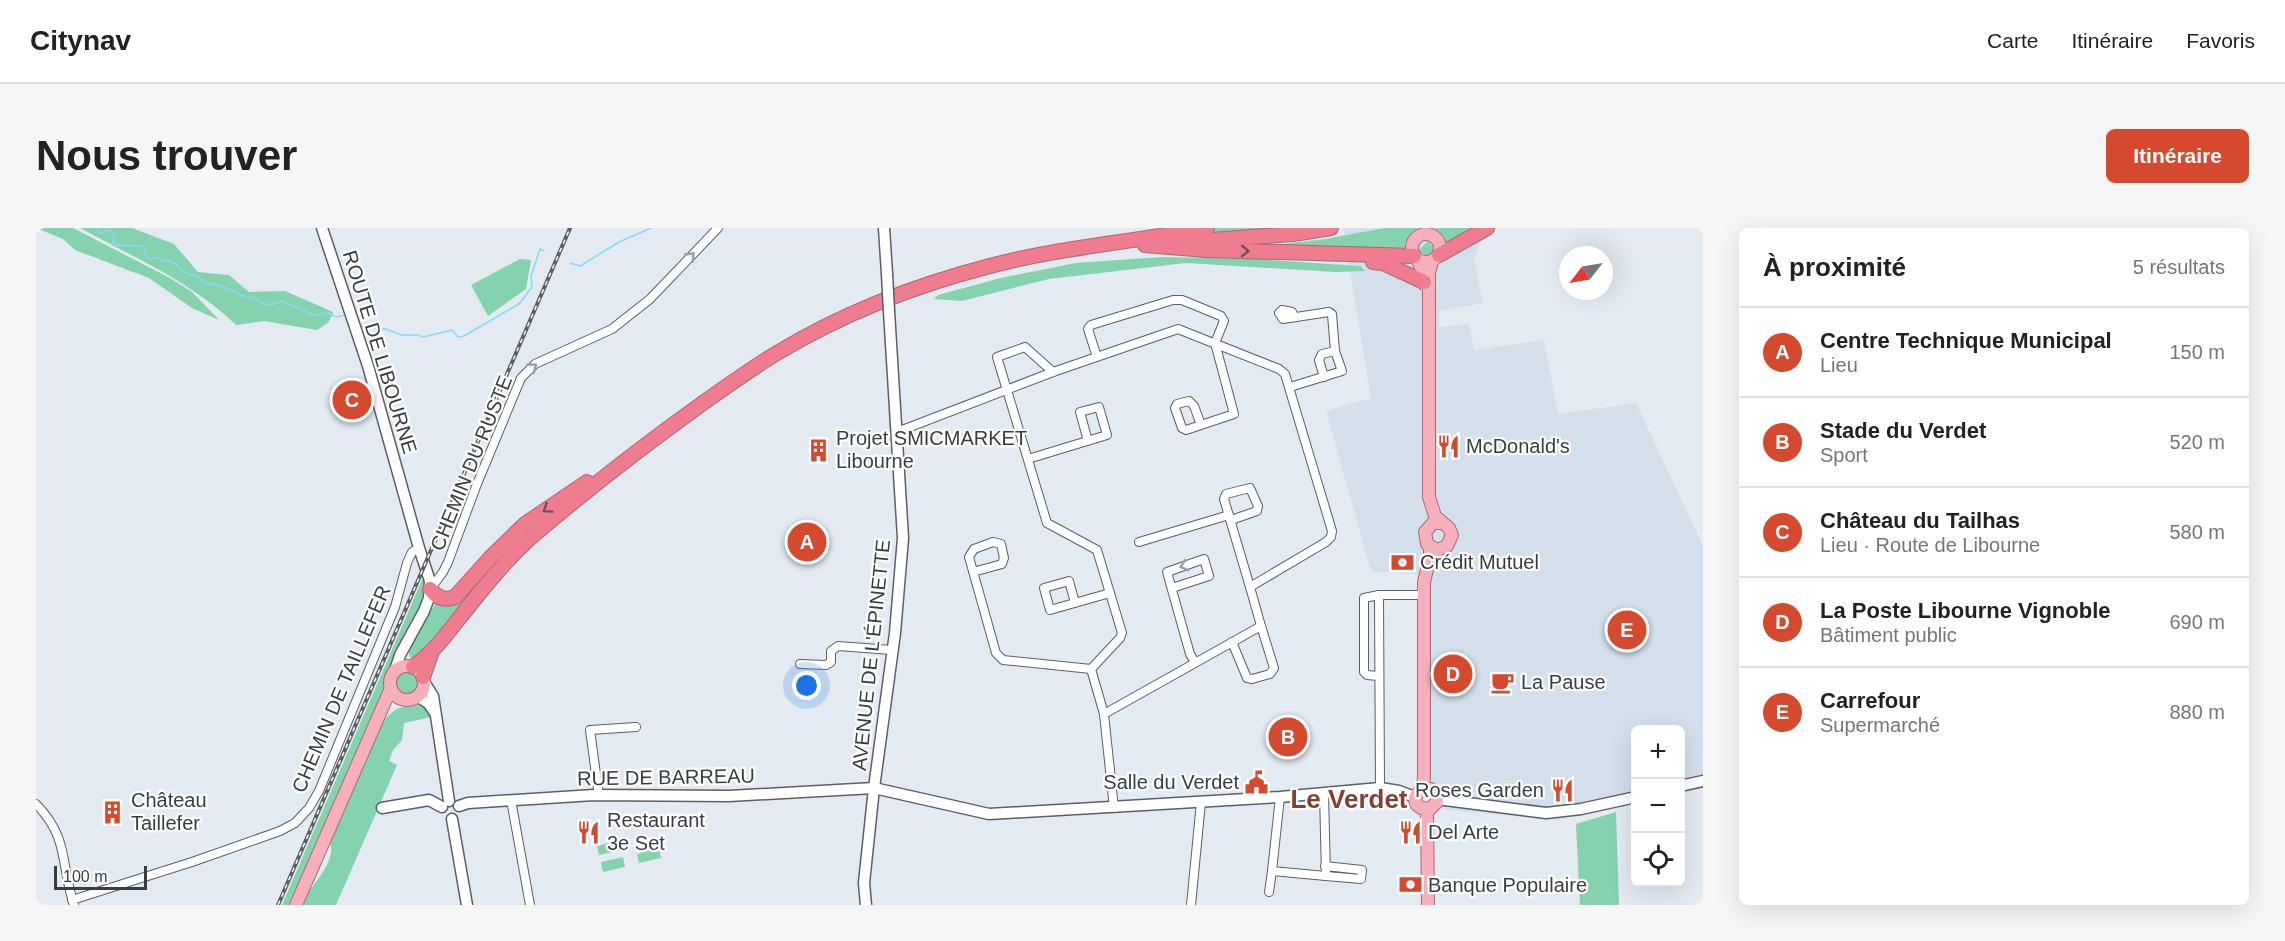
<!DOCTYPE html>
<html lang="fr">
<head>
<meta charset="utf-8">
<style>
  :root { --surface:#fff; --page:#f6f6f6; --text:#222; --muted:#767676; --line:#e0e0e0; --accent:#d54a2e }
  body { margin:0; font-family:Helvetica,sans-serif; background:var(--page); color:var(--text) }
  .controls { position:absolute; right:18px; bottom:18px; display:grid; overflow:hidden; border-radius:9px; box-shadow:0 6px 24px #0002 }
  .controls button { width:54px; height:54px; display:grid; place-items:center; padding:0; border:0; border-bottom:2px solid var(--line); background:var(--surface); color:var(--text); font:30px sans-serif }
  .compass { position:absolute; left:1523px; top:18px; width:54px; height:54px; border-radius:50%; background:var(--surface); box-shadow:0 6px 24px #0002; rotate:239deg }
  .scale { position:absolute; left:18px; bottom:15px; width:93px; box-sizing:border-box; padding-left:6px; border:3px solid #3a3d40; border-top:0; font-size:16px; line-height:21px; white-space:nowrap; color:#3a3d40; -webkit-text-stroke:4px #fff; paint-order:stroke }
  .you { position:absolute; left:771px; top:458px; width:21px; height:21px; margin:-15px; border:4px solid #fff; border-radius:50%; background:#1a73e8; box-shadow:0 0 0 9px #1a73e833 }
  .badge { display:grid; place-items:center; width:39px; height:39px; border-radius:50%; background:var(--accent); color:#fff; font-size:20px; font-weight:700 }
  .pin { position:absolute; translate:-50% -50%; border:3px solid #fff; box-shadow:0 2px 6px #0006 }
  .list { margin:0; padding:0; list-style:none }
  h2 { display:flex; justify-content:space-between; align-items:center; height:78px; margin:0; padding:0 24px; font-size:26px }
  h2 small { font-size:20px; font-weight:400; color:var(--muted) }
  .list li { display:grid; grid-template-columns:39px 1fr auto; gap:18px; align-items:center; box-sizing:border-box; height:90px; padding:0 24px; border-top:2px solid var(--line) }
  .list b { display:block; font-size:22px; white-space:nowrap }
  .list p { margin:0; font-size:20px; white-space:nowrap; color:var(--muted) }
  .list em { font-size:20px; font-style:normal; color:var(--muted) }
  .icon { flex:none; width:33px; height:33px; fill:none; stroke:currentColor; stroke-width:2; stroke-linecap:round; stroke-linejoin:round }
  .map { position:relative; flex:none; width:1667px; height:677px; overflow:hidden; border-radius:9px }
  header { display:flex; align-items:center; gap:36px; box-sizing:border-box; height:84px; padding:0 30px; background:var(--surface); border-bottom:2px solid var(--line) }
  header strong { font-size:28px }
  nav { display:flex; gap:33px; margin-inline-start:auto; font-size:21px }
  .intro { display:flex; align-items:center; justify-content:space-between; box-sizing:border-box; height:144px; padding:0 36px }
  h1 { margin:0; font-size:42px }
  .button { padding:15px 27px; border-radius:9px; background:var(--accent); color:#fff; font-size:21px; font-weight:700 }
  main { display:flex; gap:36px; padding:0 36px }
  aside { flex:1; background:var(--surface); border-radius:9px; box-shadow:0 6px 24px #0002 }
  .map>svg:first-child { display:block }
</style>
</head>
<body>
<header>
<strong>Citynav</strong>
<nav><a>Carte</a><a>Itinéraire</a><a>Favoris</a></nav>
</header>
<div class="intro"><h1>Nous trouver</h1><a class="button">Itinéraire</a></div>
<main>
<div class="map">
<svg width="1667" height="677" viewBox="0 0 1667 677">
  <rect width="100%" height="100%" fill="#e3eaf1"/>
  <path fill="#d3e0ec" d="M 1307,0 L 1449,0 L 1438,32 L 1447,75 L 1403,83 L 1403,99 L 1433,96 L 1438,122 L 1508,112 L 1522,186 L 1600,175 L 1667,318 L 1667,560 L 1645,565 L 1644,502 L 1600,502 L 1599,575 L 1521,592 L 1411,582 L 1390,573 L 1384,347 L 1335,343 L 1290,183 L 1335,170 Z"/>
  <g fill="#84d2ae">
    <path d="M 0,0 L 37,0 L 134,50 L 156,64 L 183,92 L 156,80 L 113,50 L 39,22 L 27,11 Z"/>
    <path d="M 44,0 L 96,0 L 138,16 L 162,44 L 193,47 L 213,64 L 249,63 L 297,84 L 293,94 L 281,102 L 228,93 L 200,97 C 156,54 97,29 44,0 Z"/>
    <path d="M 1177,0 L 1235,0 L 1178,8 Z"/>
    <path d="M 1349,0 L 1381,0 L 1381,3 L 1373,10 L 1369,23 L 1230,18 L 1289,11 Z"/>
    <path d="M 1399,0 L 1441,0 L 1409,21 Z"/>
    <path d="M 1392,13 L 1397,19 L 1397,24 L 1392,28 L 1382,23 Z"/>
    <path d="M 1125,29 L 1221,31 L 1324,38 L 1329,43 L 1300,44 L 1150,35 L 1013,51 L 926,73 L 898,71 L 902,67 L 965,50 L 1040,35 Z"/>
    <path d="M 484,31 L 495,32 L 490,61 L 452,88 L 435,57 Z"/>
    <path d="M 389,345 L 391,365 L 352,449 L 352,459 L 257,677 L 246,677 Z"/>
    <path d="M 439,353 L 444,357 L 378,434 L 375,432 L 372,422 L 401,373 Z"/>
    <circle cx="372" cy="456" r="13"/>
    <path d="M 388,477 L 395,489 L 368,495 L 366,512 L 357,522 L 353,533 L 361,537 L 300,677 L 265,677 C 273,660 292,643 295,625 C 296,621 294,614 293,610 L 344,497 C 361,477 362,479 388,477 Z"/>
    <path d="M 1263,497 L 1268,513 L 1240,520 L 1236,504 Z"/>
    <path d="M 1580,584 L 1583,677 L 1544,677 L 1540,596 Z"/>
    <path d="M 583,612 L 586,622 L 563,627 L 561,618 Z"/>
    <path d="M 623,620 L 625,630 L 603,635 L 601,626 Z"/>
    <path d="M 587,629 L 589,639 L 567,644 L 565,634 Z"/>
  </g>
  <g fill="none" stroke-linecap="round" stroke-linejoin="round">
    <g stroke="#88d8fa" stroke-width="1.5">
      <path d="M 59,0 L 66,6 L 72,1 L 79,8 L 76,17 L 108,18 L 111,30 L 123,30 L 128,34 L 132,32 L 141,37 L 145,43 L 163,49 L 167,55 L 186,58 L 207,68 L 219,70 L 226,75 L 236,77 L 246,73 C 254,77 273,84 277,87 L 292,85 L 300,89 L 311,87"/>
      <path d="M 534,35 L 544,38 L 583,14 L 615,0"/>
      <path d="M 325,99 L 350,101 L 365,107 L 382,107 L 387,109 L 416,102 L 422,109 L 428,108 L 483,76 L 496,59 L 495,48 L 504,21 L 508,23"/>
    </g>
    <defs>
      <g id="street">
        <path d="M 1061,129 L 1052,101 L 1055,97 L 1137,72 L 1146,72 L 1185,88 L 1188,93 L 1179,115 L 1198,186 L 1150,202 L 1146,200 L 1139,180 L 1141,176 L 1153,173 L 1158,178 L 1165,197"/>
        <path d="M 1017,144 L 989,119 L 961,129 L 1011,295 L 1061,322 L 1086,405 L 1084,410 L 1055,441 L 1068,486 L 1078,580"/>
        <path d="M 1288,149 L 1283,132 L 1286,126 L 1299,123"/>
        <path d="M 1254,159 L 1306,143 L 1299,123 L 1296,86 L 1293,84 L 1247,91 L 1243,85 L 1246,82 L 1256,84 L 1258,88"/>
        <path d="M 861,204 L 1017,144 L 1142,101 L 1243,141 L 1249,146 L 1296,303 L 1295,309 L 1290,314 L 1214,359 L 1225,398 L 1068,486"/>
        <path d="M 992,231 L 1071,207 L 1063,179 L 1044,184 L 1052,213"/>
        <path d="M 1195,292 L 1221,283 L 1222,278 L 1214,260 L 1190,266 L 1188,271 L 1214,359"/>
        <path d="M 1103,314 L 1193,287"/>
        <path d="M 937,344 L 966,336 L 968,330 L 965,316 L 957,314 L 938,321 L 933,329 L 960,425 L 967,432 L 1055,441"/>
        <path d="M 395,360 L 407,344 L 412,334 L 441,256 L 485,150 L 499,136 L 576,101 L 614,71 L 682,0"/>
        <path d="M 1136,360 L 1173,348 L 1168,331 L 1131,344 L 1154,426 L 1159,434"/>
        <path d="M 1343,367 L 1344,560"/>
        <path d="M 1039,375 L 1033,353 L 1008,360 L 1014,382 L 1074,365"/>
        <path d="M 1196,414 L 1211,450 L 1216,451 L 1234,446 L 1238,440 L 1225,398"/>
        <path d="M 764,436 L 790,437 L 795,434 L 795,423 L 802,418 L 856,422"/>
        <path d="M 1342,448 L 1331,447 L 1328,444 L 1328,370 L 1343,367 L 1388,367"/>
        <path d="M 563,568 L 554,502 L 600,499"/>
        <path d="M 1244,569 L 1236,643 L 1290,648 L 1288,565"/>
        <path d="M 475,572 L 494,677"/>
        <path d="M 0,576 C 34,611 24,636 38,677"/>
        <path d="M 1289,638 L 1326,642 L 1325,651 L 1290,648"/>
        <path d="M 1233,664 L 1236,643"/>
        <path d="M 36,672 L 156,634 L 244,603 L 259,595 L 273,580 L 283,563 L 359,379 L 371,335 L 376,324 L 383,320"/>
        <path d="M 1155,677 L 1165,574"/>
      </g>
      <g id="secondary">
        <path d="M 286,0 L 332,138 L 383,320 L 394,353 L 393,370 L 388,383 L 364,427 L 358,445"/>
        <path d="M 848,0 L 851,46"/>
        <path d="M 388,454 L 397,468 L 413,573"/>
        <path d="M 382,469 L 392,475 L 399,485"/>
        <path d="M 1644,558 L 1667,553"/>
        <path d="M 1401,571 L 1510,585 L 1545,581 L 1600,569"/>
        <path d="M 423,578 L 432,575 L 558,567 L 693,568 L 838,560 L 953,586 L 1244,569 L 1344,560 L 1363,563 L 1379,569"/>
        <path d="M 346,580 L 393,572 L 406,579"/>
        <path d="M 416,591 L 431,677"/>
        <path d="M 830,677 L 828,655 L 838,560 L 859,405 L 867,310 L 853,83"/>
      </g>
      <g id="primary">
        <circle cx="1390" cy="20" r="14"/>
        <path d="M 1381,31 L 1387,44 L 1388,56"/>
        <path d="M 1396,33 L 1393,45 L 1393,269 L 1399,288 L 1413,300 L 1416,307 L 1411,318 L 1401,322 L 1391,316 L 1389,304 L 1397,295 L 1406,295"/>
        <circle cx="371" cy="455" r="17"/>
        <path d="M 1386,560 L 1395,561 L 1400,565 L 1401,574 L 1394,581 L 1385,580 L 1380,576 L 1379,569 L 1386,560 L 1388,551 L 1388,354 L 1394,329 L 1394,319"/>
        <path d="M 1391,582 L 1392,677"/>
        <path d="M 260,677 L 355,460"/>
      </g>
      <g id="highway">
        <path d="M 1149,14 L 1257,6 L 1295,0"/>
        <path d="M 1109,17 L 1170,22 L 1378,28"/>
        <path d="M 1403,27 L 1451,0"/>
        <path d="M 1337,34 L 1347,35 L 1388,54"/>
        <path d="M 394,361 C 401,370 409,373 419,369 L 454,330 L 489,296 L 551,254"/>
        <path d="M 377,439 C 396,426 410,407 425,388 C 448,359 472,329 500,305 C 554,259 610,216 667,175 C 691,158 716,140 741,125 C 806,86 880,57 954,38 C 1025,19 1099,14 1171,0"/>
        <path d="M 387,449 L 395,426"/>
      </g>
    </defs>
    <use href="#street" stroke="#5a6066" stroke-width="10"/>
    <use href="#secondary" stroke="#5a6066" stroke-width="13"/>
    <use href="#primary" stroke="#b06673" stroke-width="14"/>
    <use href="#highway" stroke="#b06673" stroke-width="16"/>
    <use href="#street" stroke="#fff" stroke-width="8"/>
    <use href="#secondary" stroke="#fff" stroke-width="10"/>
    <use href="#primary" stroke="#f6b0bc" stroke-width="12"/>
    <use href="#highway" stroke="#f07c8f" stroke-width="14"/>
    <defs>
      <path id="rail" d="M 242,677 L 534,0"/>
    </defs>
    <use href="#rail" stroke="#5b5f63" stroke-width="4"/>
    <use href="#rail" stroke="#fff" stroke-width="1.5" stroke-dasharray="4.5" stroke-linecap="butt"/>
    <defs>
      <path id="secondary-bridge" d="M 851,46 L 853,83"/>
    </defs>
    <use href="#secondary-bridge" stroke="#5a6066" stroke-width="13" stroke-linecap="butt"/>
    <use href="#secondary-bridge" stroke="#fff" stroke-width="10"/>
  </g>
  <defs><path id="oneway-chevron" d="M-2-3.5L2.5 0L-2 3.5" fill="none" stroke-width="1.6" stroke-linecap="round" stroke-linejoin="round" transform="scale(1.5)"/></defs>
  <g stroke="#715058">
    <use href="#oneway-chevron" transform="translate(1209 23) rotate(1)"/>
    <use href="#oneway-chevron" transform="translate(511 281) rotate(146)"/>
  </g>
  <g stroke="#9c9ea0">
    <use href="#oneway-chevron" transform="translate(655 28) rotate(-46)"/>
    <use href="#oneway-chevron" transform="translate(497 139) rotate(-36)"/>
    <use href="#oneway-chevron" transform="translate(1148 338) rotate(162)"/>
  </g>
  <defs>
    <symbol id="restaurant-bare" viewBox="-9 -9 18 18"><path d="M-5-6h1v4h1v-4h1v4h1v-4h1v5L-1.5 .5V6h-2V.5L-5-1ZM5-6V6H3V1.5H1.5Q1.5-4 5-6Z" fill="#d54a2e" stroke="#fff" stroke-width="2.5" paint-order="stroke"/></symbol>
    <symbol id="building-bare" viewBox="-9 -9 18 18"><path d="M-4-6H4V6H1V3H-1V6H-4ZM-2.5-4.3h1.7v1.8h-1.7ZM.8-4.3h1.7v1.8H.8ZM-2.5-1h1.7V.8h-1.7ZM.8-1h1.7V.8H.8Z" fill="#d54a2e" stroke="#fff" stroke-width="2.5" paint-order="stroke"/></symbol>
    <symbol id="bank-bare" viewBox="-9 -9 18 18"><path d="M-6-4H6V4H-6ZM0-2.3a2.3 2.3 0 1 0 0 4.6a2.3 2.3 0 1 0 0-4.6Z" fill="#d54a2e" stroke="#fff" stroke-width="2.5" paint-order="stroke"/></symbol>
    <symbol id="cafe-bare" viewBox="-9 -9 18 18"><path d="M-5.5-4.5H6V0H3Q3 3.5 0 3.5H-2.5Q-5.5 3.5-5.5 0ZM3-3.2v2h1.7v-2ZM-6 4.5H4V6H-6Z" fill="#d54a2e" stroke="#fff" stroke-width="2.5" paint-order="stroke"/></symbol>
    <symbol id="civic-bare" viewBox="-9 -9 18 18"><path d="M-.6-6.5H3V-4.5H.6V-3L4-1V1h2V6H-6V1h2V-1L-.6-3ZM-1.2 2.5V6h2.4V2.5Z" fill="#d54a2e" stroke="#fff" stroke-width="2.5" paint-order="stroke"/></symbol>
  </defs>
  <g fill-rule="evenodd">
    <use href="#restaurant-bare" x="1396" y="202" width="33" height="33"/>
    <use href="#building-bare" x="766" y="206" width="33" height="33"/>
    <use href="#bank-bare" x="1350" y="318" width="33" height="33"/>
    <use href="#cafe-bare" x="1450" y="438" width="33" height="33"/>
    <use href="#civic-bare" x="1204" y="538" width="33" height="33"/>
    <use href="#restaurant-bare" x="1510" y="546" width="33" height="33"/>
    <use href="#building-bare" x="60" y="568" width="33" height="33"/>
    <use href="#restaurant-bare" x="536" y="588" width="33" height="33"/>
    <use href="#restaurant-bare" x="1358" y="588" width="33" height="33"/>
    <use href="#bank-bare" x="1358" y="640" width="33" height="33"/>
  </g>
  <g text-anchor="middle" stroke-width="4.5" stroke-linejoin="round" paint-order="stroke">
    <g font-size="20" fill="#3a3d40" stroke="#fff">
      <text transform="translate(344 124) rotate(73)" y="7">ROUTE DE LIBOURNE</text>
      <text transform="translate(435 235) rotate(-68)" y="7">CHEMIN DU RUSTE</text>
      <text transform="translate(835 427) rotate(-84)" y="7">AVENUE DE L'ÉPINETTE</text>
      <text transform="translate(305 461) rotate(-67)" y="7">CHEMIN DE TAILLEFER</text>
      <text transform="translate(630 549) rotate(-1)" y="7">RUE DE BARREAU</text>
    </g>
    <g font-size="20" fill="#3a3d40" stroke="#fff" text-anchor="start">
      <text x="800" y="217">Projet SMICMARKET<tspan x="800" dy="23">Libourne</tspan></text>
      <text x="1430" y="225">McDonald's</text>
      <text x="1384" y="341">Crédit Mutuel</text>
      <text x="1485" y="461">La Pause</text>
      <text x="1203" y="561" text-anchor="end">Salle du Verdet</text>
      <text x="1508" y="569" text-anchor="end">Roses Garden</text>
      <text x="95" y="579">Château<tspan x="95" dy="23">Taillefer</tspan></text>
      <text x="571" y="599">Restaurant<tspan x="571" dy="23">3e Set</tspan></text>
      <text x="1392" y="611">Del Arte</text>
      <text x="1392" y="664">Banque Populaire</text>
    </g>
    <g font-size="26" font-weight="bold" fill="#864031" stroke="#fff">
      <text x="1313" y="580">Le Verdet</text>
    </g>
  </g>
</svg>
<div class="controls">
<button>+</button>
<button>−</button>
<button><svg class="icon" aria-label="locate" viewBox="0 0 24 24"><circle cx="12" cy="12" r="6"/><path d="M12 2v4M12 18v4M2 12h4M18 12h4"/></svg></button>
</div>
<svg class="compass" viewBox="-18 -18 36 36"><path d="M0-13l5 13h-10z" fill="#e53935"/><path d="M0 13l5-13h-10z" fill="#767676"/></svg>
<div class="scale">100 m</div>
<div class="you"></div>
<div class="pin badge" style="left:771px;top:314px">A</div>
<div class="pin badge" style="left:1252px;top:509px">B</div>
<div class="pin badge" style="left:316px;top:172px">C</div>
<div class="pin badge" style="left:1417px;top:446px">D</div>
<div class="pin badge" style="left:1591px;top:402px">E</div>
</div>
<aside>
<h2>À proximité<small>5 résultats</small></h2>
<ul class="list">
<li><span class="badge">A</span><div><b>Centre Technique Municipal</b><p>Lieu</p></div><em>150 m</em></li>
<li><span class="badge">B</span><div><b>Stade du Verdet</b><p>Sport</p></div><em>520 m</em></li>
<li><span class="badge">C</span><div><b>Château du Tailhas</b><p>Lieu · Route de Libourne</p></div><em>580 m</em></li>
<li><span class="badge">D</span><div><b>La Poste Libourne Vignoble</b><p>Bâtiment public</p></div><em>690 m</em></li>
<li><span class="badge">E</span><div><b>Carrefour</b><p>Supermarché</p></div><em>880 m</em></li>
</ul>
</aside>
</main>
</body>
</html>
